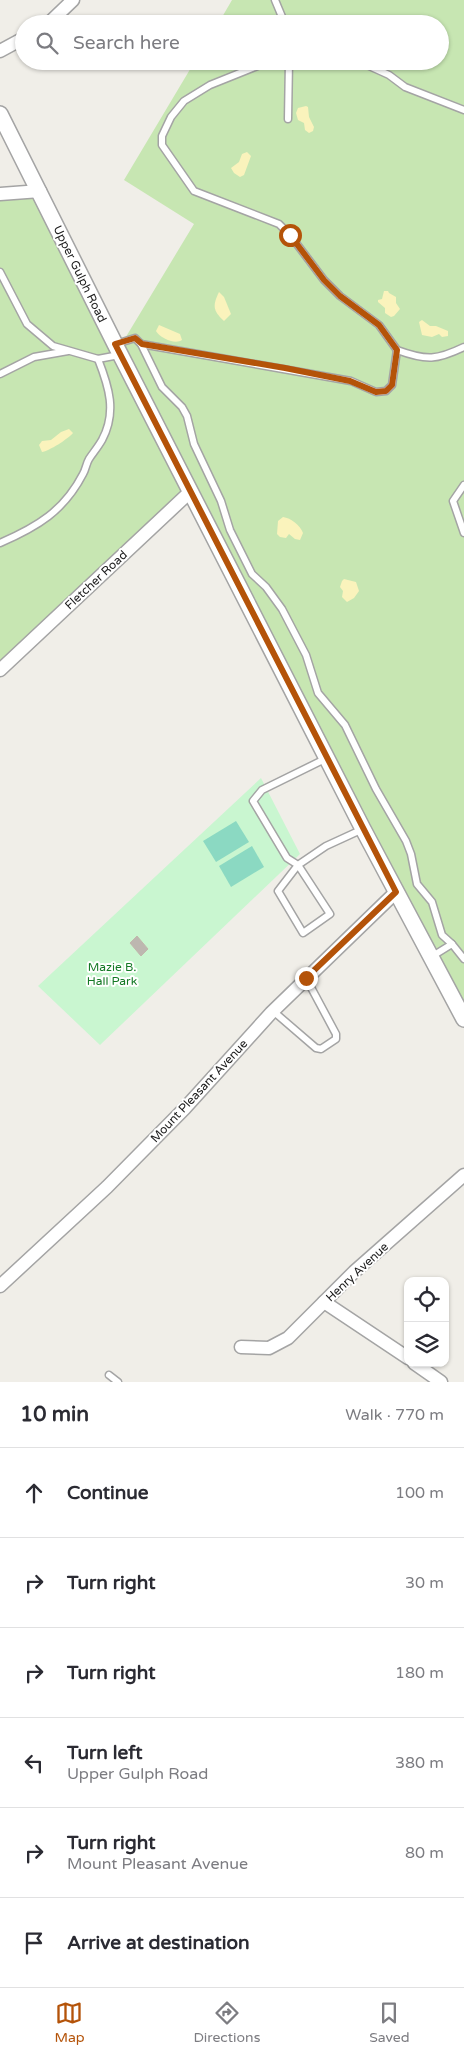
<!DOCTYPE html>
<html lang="en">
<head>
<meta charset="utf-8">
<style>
  :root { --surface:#fff; --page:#f7f7f7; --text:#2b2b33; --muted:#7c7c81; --line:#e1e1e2; --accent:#b45309 }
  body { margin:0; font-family:"Varela Round",sans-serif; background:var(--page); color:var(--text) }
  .controls { position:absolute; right:15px; bottom:15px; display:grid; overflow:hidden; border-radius:10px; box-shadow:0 1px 4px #0004 }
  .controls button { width:45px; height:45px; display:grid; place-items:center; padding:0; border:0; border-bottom:1px solid var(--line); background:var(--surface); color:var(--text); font:25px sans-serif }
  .stop { position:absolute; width:15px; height:15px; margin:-11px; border:4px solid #b45309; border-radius:50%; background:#fff }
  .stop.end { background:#b45309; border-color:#fff; box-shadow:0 1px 5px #0008 }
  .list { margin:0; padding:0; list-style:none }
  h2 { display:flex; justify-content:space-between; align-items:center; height:65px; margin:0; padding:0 20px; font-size:21px }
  h2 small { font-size:16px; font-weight:400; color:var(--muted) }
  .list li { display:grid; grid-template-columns:32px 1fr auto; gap:15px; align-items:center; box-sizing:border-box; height:90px; padding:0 20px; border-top:1px solid var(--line) }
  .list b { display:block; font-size:19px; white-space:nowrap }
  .list p { margin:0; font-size:16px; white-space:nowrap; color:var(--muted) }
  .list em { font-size:16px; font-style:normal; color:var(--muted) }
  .icon { flex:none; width:28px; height:28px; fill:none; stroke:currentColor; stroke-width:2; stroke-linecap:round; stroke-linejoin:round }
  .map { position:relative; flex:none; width:464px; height:1382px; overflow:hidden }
  .search { position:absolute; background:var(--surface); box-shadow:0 1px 4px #0004; left:15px; right:15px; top:15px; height:55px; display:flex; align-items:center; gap:12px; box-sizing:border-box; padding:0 18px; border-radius:28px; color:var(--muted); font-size:19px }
  .sheet { height:605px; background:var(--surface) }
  nav { display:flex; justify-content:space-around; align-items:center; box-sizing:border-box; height:70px; border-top:1px solid var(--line); background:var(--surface); font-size:14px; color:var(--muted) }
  nav a { display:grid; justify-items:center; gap:2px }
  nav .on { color:var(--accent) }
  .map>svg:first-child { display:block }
</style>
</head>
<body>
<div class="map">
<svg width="464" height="1382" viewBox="0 0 464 1382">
  <rect width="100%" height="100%" fill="#f0eee8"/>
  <path fill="#c7e6b2" d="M 232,0 L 464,0 L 464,1004 L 192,491 L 0,670 L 0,201 L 40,191 L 118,350 L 194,224 L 124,180 L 195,61 L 440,61 L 440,24 L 218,24 Z"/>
  <g fill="#faf3bc">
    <path d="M 306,106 L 308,107 L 309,117 L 314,127 L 313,131 L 309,133 L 305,130 L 304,123 L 298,120 L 296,113 L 298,108 Z"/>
    <path d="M 247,152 L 251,156 L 244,175 L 240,177 L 234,173 L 231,168 L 239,162 L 242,154 Z"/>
    <path d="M 384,291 L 388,291 L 389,293 L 396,297 L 396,303 L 400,309 L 394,316 L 391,317 L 385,313 L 385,308 L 378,302 L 378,300 L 382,299 Z"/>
    <path d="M 219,292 L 224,297 L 231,314 L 224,321 C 212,310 213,305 219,292 Z"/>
    <path d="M 422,320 L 430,326 L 436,326 L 448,331 L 448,336 L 442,337 L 439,334 L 432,337 L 422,335 L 419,322 Z"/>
    <path d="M 159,325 L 180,334 L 182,340 C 175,345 160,338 156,331 Z"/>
    <path d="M 69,429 L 73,433 C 68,439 49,451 42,452 L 39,445 L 42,441 L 51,440 L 61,432 Z"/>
    <path d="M 283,517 C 291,518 300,525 303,533 L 300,540 L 295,539 L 289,534 L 286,538 L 280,537 L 277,534 L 278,521 Z"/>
    <path d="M 344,579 L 356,582 L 359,591 L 354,598 L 347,602 L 342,597 L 343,591 L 340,587 L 342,581 Z"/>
  </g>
  <path fill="#c9f6d0" d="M 261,778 L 300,854 L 100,1045 L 38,986 Z"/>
  <g fill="#8bd9c2">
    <path d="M 236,821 L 249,842 L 216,862 L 203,841 Z"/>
    <path d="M 252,846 L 264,867 L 231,887 L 219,866 Z"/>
  </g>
  <path fill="#bdb7b0" stroke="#c1b7ab" d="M 137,936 L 148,949 L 141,956 L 130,943 Z"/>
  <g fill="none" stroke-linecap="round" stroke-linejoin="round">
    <defs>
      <g id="service">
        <path d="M 275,0 L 285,24"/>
        <path d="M 270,61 L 210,85 L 184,101 L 171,117 L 162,136 L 162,145 L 194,191 L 279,224 L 290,235 L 324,280 L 340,296 L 379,325 L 397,350 C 427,361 437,360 464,347"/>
        <path d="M 358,61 L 389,75 L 405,87 L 464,110"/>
        <path d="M 288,119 L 289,61"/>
        <path d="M 0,272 L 27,324 L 53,346 L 98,359 L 119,355"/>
        <path d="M 116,344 L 135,338 L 141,344 L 162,387 L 182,407 L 187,416 L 194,444 L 221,501 L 230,530 L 252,574 L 266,587 L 282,609 L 306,655 L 318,693 L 345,725 L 376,789 L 406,841 L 411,854 L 417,884 L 432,902 L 442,935 L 452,944"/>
        <path d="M 141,344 L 351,381 L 376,392 L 386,391 L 392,385 L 397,350"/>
        <path d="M 0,374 L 34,357 L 68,351"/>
        <path d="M 464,485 L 453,501 L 464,533"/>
        <path d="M 0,543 C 37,527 64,511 83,474 C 86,469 86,464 89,459 C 93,453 98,447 102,440 C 117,412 109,387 98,359"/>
        <path d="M 327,758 L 262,790 L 253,801 L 287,858 L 298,865 L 330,914 L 303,933 L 278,891 L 298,865 L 326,846 L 363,829"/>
        <path d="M 431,957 L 452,944 L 464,959"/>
        <path d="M 273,1011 L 316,1048 L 321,1049 L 336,1039 L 336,1034 L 306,978"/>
        <path d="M 109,1375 L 118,1382"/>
      </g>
      <g id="minor">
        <path d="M 48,24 L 73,0"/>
        <path d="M 0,51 L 24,38"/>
        <path d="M 0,194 L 40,191"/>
        <path d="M 0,670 L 191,491"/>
        <path d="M 0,1286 L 107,1187 L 185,1108 L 271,1013 L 396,892"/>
        <path d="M 324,1302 L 408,1358"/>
        <path d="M 241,1347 L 269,1348 L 288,1338 L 354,1272 L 464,1175"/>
        <path d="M 414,1363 L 441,1382"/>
      </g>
      <path id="tertiary" d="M 0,114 L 118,350 L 363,829 L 464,1019"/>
    </defs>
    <use href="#service" stroke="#a4a4a4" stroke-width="9"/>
    <use href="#minor" stroke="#a4a4a4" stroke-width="15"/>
    <use href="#tertiary" stroke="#a4a4a4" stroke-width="18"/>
    <use href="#service" stroke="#fff" stroke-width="6"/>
    <use href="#minor" stroke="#fff" stroke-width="12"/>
    <use href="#tertiary" stroke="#fff" stroke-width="15"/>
  </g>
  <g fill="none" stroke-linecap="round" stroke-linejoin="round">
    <path stroke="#b45309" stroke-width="6" d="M 290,235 L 324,280 L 340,296 L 379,325 L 397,350 L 392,385 L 386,391 L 376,392 L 350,381 L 285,368 L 142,344 L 135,338 L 115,344 L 396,892 L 306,978"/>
  </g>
  <g text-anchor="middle" stroke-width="4" stroke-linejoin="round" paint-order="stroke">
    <g font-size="12" fill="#202020" stroke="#fff">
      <text transform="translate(80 274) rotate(64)" y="4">Upper Gulph Road</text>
      <text transform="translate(96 580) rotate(-43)" y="4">Fletcher Road</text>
      <text transform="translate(199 1091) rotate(-47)" y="4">Mount Pleasant Avenue</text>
      <text transform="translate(357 1272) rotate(-43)" y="4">Henry Avenue</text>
    </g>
    <g font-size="12" fill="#147925" stroke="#fff">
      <text x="112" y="971">Mazie B.<tspan x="112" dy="14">Hall Park</tspan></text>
    </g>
  </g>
</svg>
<div class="controls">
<button><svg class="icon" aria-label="locate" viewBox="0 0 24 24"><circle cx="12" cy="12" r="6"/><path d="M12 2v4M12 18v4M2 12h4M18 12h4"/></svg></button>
<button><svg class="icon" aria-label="layers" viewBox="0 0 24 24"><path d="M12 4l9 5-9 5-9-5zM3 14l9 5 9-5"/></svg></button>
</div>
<div class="stop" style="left:290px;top:235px"></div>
<div class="stop end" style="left:306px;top:978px"></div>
<div class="search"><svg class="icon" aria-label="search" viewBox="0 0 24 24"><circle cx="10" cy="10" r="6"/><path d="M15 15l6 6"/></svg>Search here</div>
</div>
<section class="sheet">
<h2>10 min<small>Walk · 770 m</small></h2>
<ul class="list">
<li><svg class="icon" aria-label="ahead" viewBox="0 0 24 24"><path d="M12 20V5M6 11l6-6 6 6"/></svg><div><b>Continue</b></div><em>100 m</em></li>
<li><svg class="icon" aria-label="right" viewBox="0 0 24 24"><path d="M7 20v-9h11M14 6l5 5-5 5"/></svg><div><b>Turn right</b></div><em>30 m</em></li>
<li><svg class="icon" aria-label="right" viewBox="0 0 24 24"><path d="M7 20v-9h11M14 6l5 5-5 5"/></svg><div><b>Turn right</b></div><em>180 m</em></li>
<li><svg class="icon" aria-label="left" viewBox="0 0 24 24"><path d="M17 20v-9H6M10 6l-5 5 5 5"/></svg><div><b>Turn left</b><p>Upper Gulph Road</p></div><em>380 m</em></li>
<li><svg class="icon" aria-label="right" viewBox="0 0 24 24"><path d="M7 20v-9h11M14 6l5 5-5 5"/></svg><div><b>Turn right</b><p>Mount Pleasant Avenue</p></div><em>80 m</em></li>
<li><svg class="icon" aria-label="arrive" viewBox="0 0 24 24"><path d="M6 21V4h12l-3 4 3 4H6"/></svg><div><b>Arrive at destination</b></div></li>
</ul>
</section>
<nav>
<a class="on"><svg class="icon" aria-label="map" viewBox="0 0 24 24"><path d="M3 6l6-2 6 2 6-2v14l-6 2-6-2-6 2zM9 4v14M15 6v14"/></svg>Map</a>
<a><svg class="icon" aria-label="directions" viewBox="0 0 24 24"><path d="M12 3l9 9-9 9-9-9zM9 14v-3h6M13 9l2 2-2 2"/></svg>Directions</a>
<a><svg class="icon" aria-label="saved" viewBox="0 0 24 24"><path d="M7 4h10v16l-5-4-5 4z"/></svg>Saved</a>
</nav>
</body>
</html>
